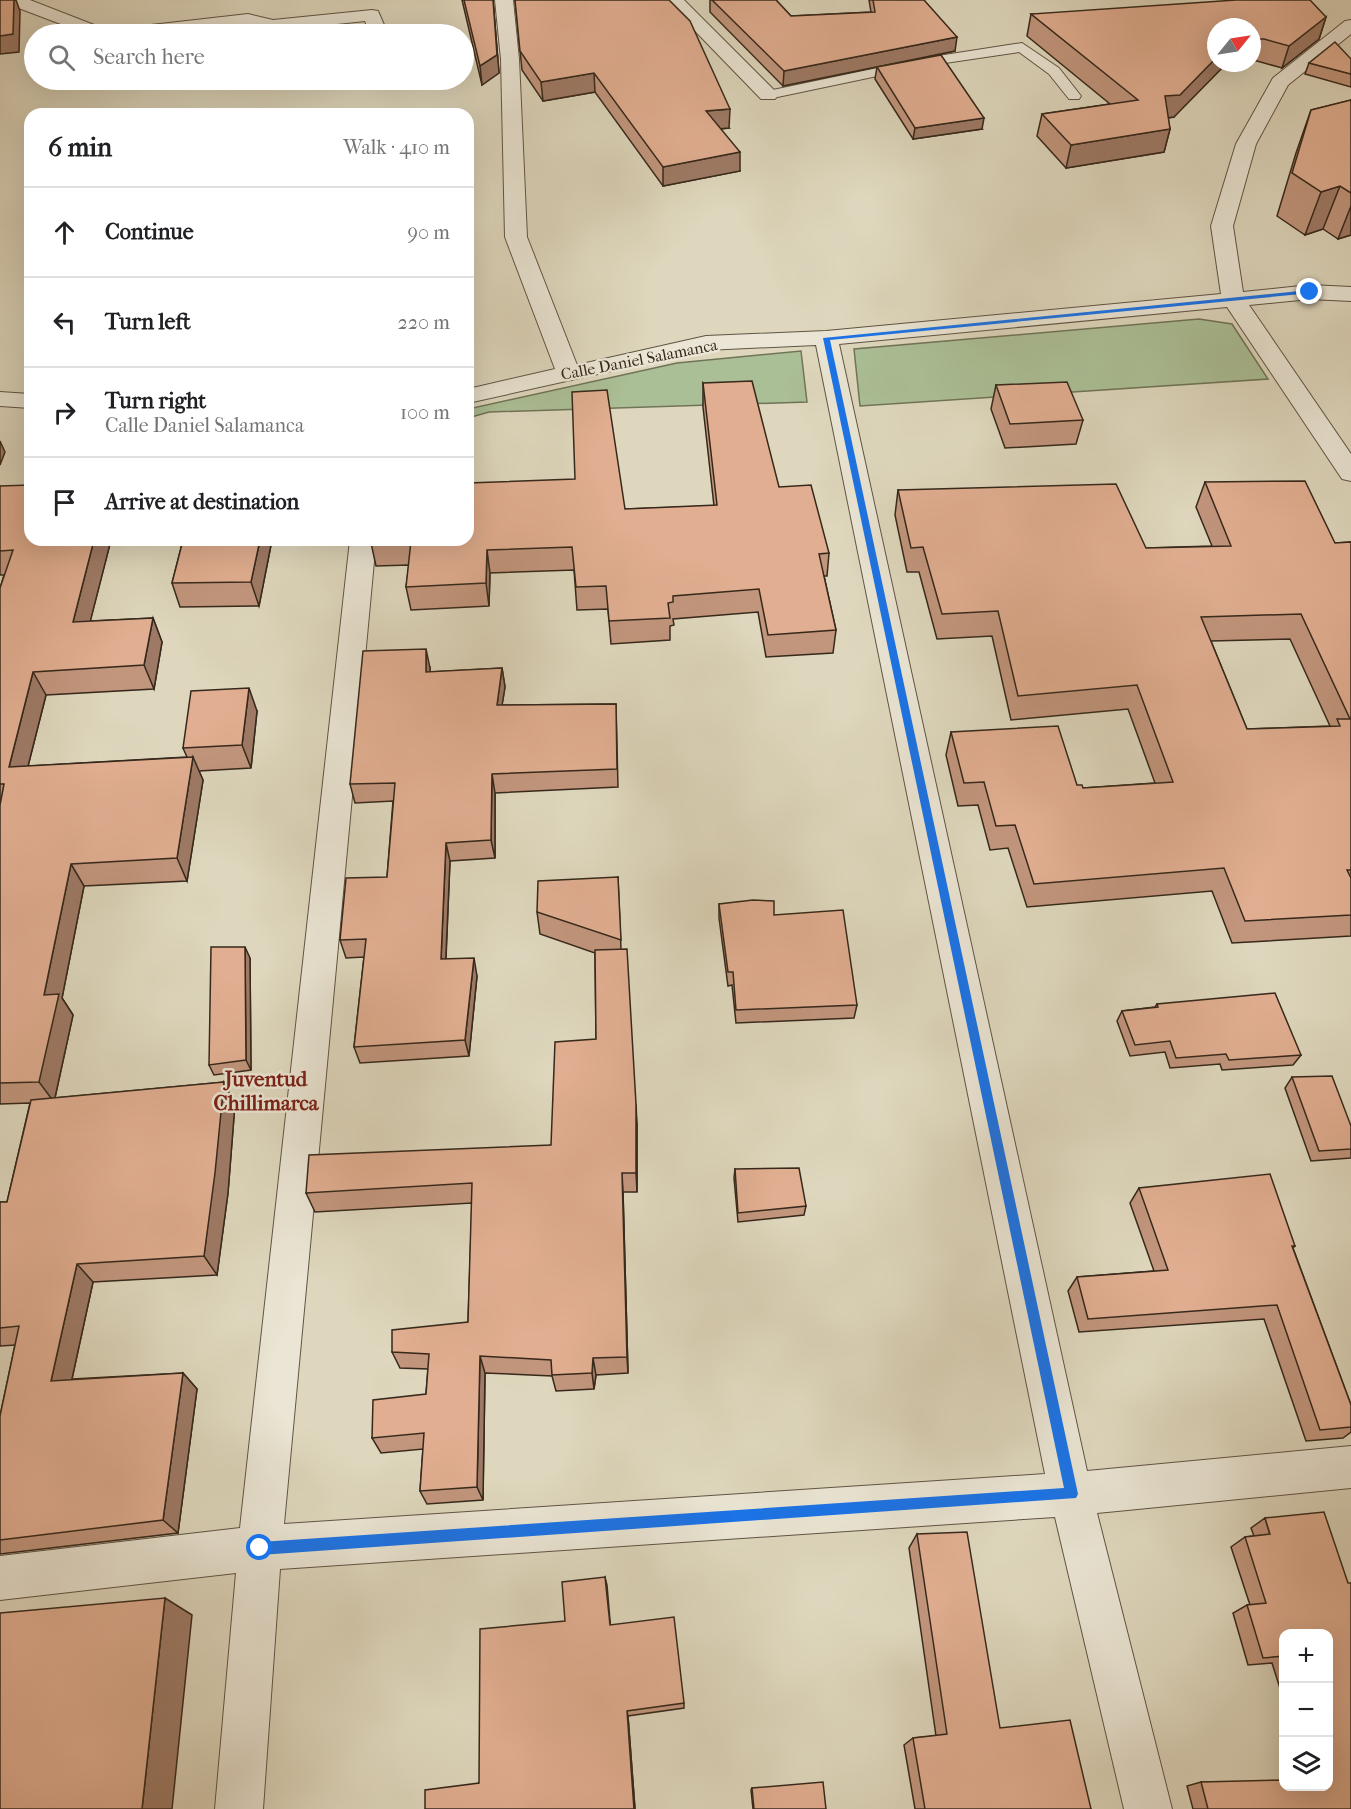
<!DOCTYPE html>
<html lang="en">
<head>
<meta charset="utf-8">
<style>
  :root { --surface:#fff; --page:#f6f6f6; --text:#202124; --muted:#757577; --line:#e0e0e0 }
  body { margin:0; font-family:"IM FELL French Canon",serif; background:var(--page); color:var(--text) }
  .controls { position:absolute; right:18px; bottom:18px; display:grid; overflow:hidden; border-radius:12px; box-shadow:0 6px 24px #0002 }
  .controls button { width:54px; height:54px; display:grid; place-items:center; padding:0; border:0; border-bottom:2px solid var(--line); background:var(--surface); color:var(--text); font:30px sans-serif }
  .compass { position:absolute; left:1207px; top:18px; width:54px; height:54px; border-radius:50%; background:var(--surface); box-shadow:0 6px 24px #0002; rotate:60deg }
  .stop { position:absolute; width:18px; height:18px; margin:-14px; border:4px solid #1a73e8; border-radius:50%; background:#fff }
  .stop.end { background:#1a73e8; border-color:#fff; box-shadow:0 2px 6px #0008 }
  .list { margin:0; padding:0; list-style:none }
  h2 { display:flex; justify-content:space-between; align-items:center; height:78px; margin:0; padding:0 24px; font-size:26px }
  h2 small { font-size:20px; font-weight:400; color:var(--muted) }
  .list li { display:grid; grid-template-columns:39px 1fr auto; gap:18px; align-items:center; box-sizing:border-box; height:90px; padding:0 24px; border-top:2px solid var(--line) }
  .list b { display:block; font-size:22px; white-space:nowrap }
  .list p { margin:0; font-size:20px; white-space:nowrap; color:var(--muted) }
  .list em { font-size:20px; font-style:normal; color:var(--muted) }
  .icon { flex:none; width:33px; height:33px; fill:none; stroke:currentColor; stroke-width:2; stroke-linecap:round; stroke-linejoin:round }
  .map { position:relative; flex:none; width:1351px; height:1809px; overflow:hidden }
  .search { position:absolute; background:var(--surface); box-shadow:0 6px 24px #0002; left:24px; top:24px; width:450px; height:66px; display:flex; align-items:center; gap:15px; box-sizing:border-box; padding:0 21px; border-radius:33px; color:var(--muted); font-size:22px }
  .panel { position:absolute; background:var(--surface); box-shadow:0 6px 24px #0002; left:24px; top:108px; width:450px; height:438px; border-radius:18px }
  .map>svg:first-child { display:block }
</style>
</head>
<body>
<div class="map">
<svg width="1351" height="1809" viewBox="0 0 1351 1809">
  <rect width="100%" height="100%" fill="#ded7bd"/>
  <filter id="stains"><feTurbulence type="fractalNoise" baseFrequency=".00333" numOctaves="4"/><feColorMatrix values="0 0 0 0 .2 0 0 0 0 .09 0 0 0 0 .02 0 0 0 .5 -.17"/></filter>
  <radialGradient id="worn" r=".72"><stop offset=".6" stop-color="#630" stop-opacity="0"/><stop offset="1" stop-color="#630" stop-opacity=".3"/></radialGradient>
  <g fill="#abbf96" stroke="#707458" stroke-width="1.5">
    <path d="M 1199,319 L 1232,324 L 1268,379 L 860,406 L 854,349 Z"/>
    <path d="M 801,351 L 807,402 L 489,412 L 468,418 L 468,409 L 677,363 Z"/>
  </g>
  <g fill="none" stroke-linecap="round" stroke-linejoin="round">
    <defs>
      <path id="lane" d="M 1022,43 L 1059,68 L 1081,96 L 1079,99 L 1069,99 L 1049,74 L 1019,52 L 925,66 L 768,99 L 761,95 L 768,91 L 925,58 Z"/>
      <g id="street">
        <path d="M 5,0 L 30,0 L 107,30 L 248,14 L 273,20 L 372,10 L 378,11 L 388,34 L 370,34 L 365,21 L 272,31 L 247,24 L 156,34 L 87,34 L 8,4 Z"/>
        <path d="M 495,0 L 513,0 L 519,59 L 527,237 L 577,365 L 706,336 L 826,331 L 1221,294 L 1211,226 L 1236,144 L 1273,78 L 1345,21 L 1351,20 L 1351,34 L 1288,85 L 1256,144 L 1233,226 L 1243,292 L 1310,285 L 1351,287 L 1351,301 L 1310,299 L 1249,305 L 1351,454 L 1351,481 L 1342,479 L 1227,307 L 839,344 L 1087,1471 L 1351,1446 L 1351,1488 L 1097,1513 L 1172,1809 L 1124,1809 L 1055,1517 L 280,1569 L 263,1809 L 215,1809 L 236,1573 L 0,1600 L 0,1556 L 240,1528 L 350,540 L 376,540 L 284,1524 L 1045,1474 L 816,345 L 706,350 L 468,403 L 468,389 L 555,369 L 505,237 L 501,59 Z"/>
        <path d="M 665,0 L 684,0 L 775,91 L 778,95 L 775,99 L 761,99 Z"/>
        <path d="M 0,392 L 30,394 L 30,408 L 0,406 Z"/>
      </g>
    </defs>
    <use href="#lane" stroke="#605444" stroke-width="2"/>
    <use href="#street" stroke="#605444" stroke-width="2"/>
    <use href="#lane" fill="#eae5d4" fill-rule="evenodd"/>
    <use href="#street" fill="#eae5d4" fill-rule="evenodd"/>
  </g>
  <g fill="#c2967d" stroke="#36281b" stroke-width="1.5" fill-rule="evenodd">
    <path d="M 462,0 L 493,0 L 499,73 L 482,85 Z"/>
    <path d="M 515,0 L 729,128 L 721,129 L 740,171 L 663,186 L 595,92 L 543,101 L 522,70 Z"/>
    <path d="M 710,0 L 776,0 L 791,16 L 871,12 L 869,0 L 924,0 L 955,51 L 783,86 L 710,12 Z"/>
    <path d="M 1031,14 L 1326,17 L 1319,39 L 1282,68 L 1257,61 L 1252,61 L 1252,27 L 1216,27 L 1174,117 L 1168,118 L 1170,129 L 1164,152 L 1066,168 L 1037,136 L 1042,114 L 1110,104 L 1027,36 Z"/>
    <path d="M 1309,63 L 1351,74 L 1351,87 L 1305,74 Z"/>
    <path d="M 877,67 L 982,129 L 913,139 L 875,79 Z"/>
    <path d="M 1351,100 L 1351,235 L 1338,239 L 1323,229 L 1305,235 L 1277,216 L 1296,153 L 1311,110 Z"/>
    <path d="M 703,383 L 779,487 L 829,553 L 827,576 L 824,576 L 836,630 L 833,653 L 766,657 L 758,612 L 673,619 L 674,625 L 670,626 L 670,640 L 611,644 L 608,609 L 577,610 L 574,570 L 490,573 L 489,606 L 411,610 L 406,587 L 409,565 L 376,566 L 371,543 L 625,509 L 714,506 L 703,407 Z"/>
    <path d="M 996,385 L 1083,420 L 1076,444 L 1005,448 L 991,409 Z"/>
    <path d="M 1205,482 L 1335,543 L 1351,542 L 1351,936 L 1232,943 L 1212,891 L 1027,907 L 1008,848 L 990,850 L 978,805 L 958,806 L 946,755 L 951,732 L 1083,788 L 1155,783 L 1128,709 L 1011,720 L 992,636 L 937,639 L 919,572 L 907,572 L 895,515 L 898,490 L 1146,548 L 1212,546 L 1196,507 ZM 1290,639 L 1330,726 L 1247,729 L 1211,641 Z"/>
    <path d="M 0,486 L 30,540 L 111,540 L 90,621 L 153,618 L 162,642 L 154,689 L 46,695 L 28,766 L 187,757 L 183,748 L 257,711 L 251,768 L 199,771 L 203,780 L 187,881 L 84,886 L 62,998 L 73,1015 L 55,1098 L 224,1082 L 235,1104 L 228,1193 L 217,1275 L 93,1282 L 72,1379 L 183,1373 L 197,1389 L 178,1533 L 0,1554 L 0,1416 L 15,1345 L 0,1346 L 0,1202 L 7,1202 L 30,1103 L 0,1104 L 0,588 L 4,575 L 0,575 Z"/>
    <path d="M 183,540 L 272,540 L 259,606 L 180,607 L 172,583 Z"/>
    <path d="M 430,668 L 430,672 L 502,668 L 505,687 L 502,705 L 616,704 L 618,787 L 495,793 L 495,858 L 450,861 L 446,959 L 477,976 L 469,1056 L 360,1063 L 354,1047 L 364,957 L 346,958 L 340,940 L 387,877 L 393,801 L 355,803 L 350,784 Z"/>
    <path d="M 618,877 L 621,949 L 637,1125 L 637,1192 L 623,1192 L 628,1373 L 596,1375 L 594,1389 L 556,1391 L 552,1376 L 485,1373 L 483,1500 L 427,1504 L 420,1491 L 423,1449 L 381,1453 L 372,1438 L 426,1394 L 428,1369 L 400,1368 L 392,1352 L 468,1322 L 472,1203 L 315,1212 L 306,1193 L 551,1145 L 596,1039 L 595,953 L 540,934 L 537,912 Z"/>
    <path d="M 719,904 L 774,915 L 857,1005 L 854,1018 L 736,1023 L 732,985 L 728,986 L 719,918 Z"/>
    <path d="M 250,958 L 251,1070 L 214,1075 L 209,1065 Z"/>
    <path d="M 1157,1004 L 1301,1055 L 1293,1065 L 1222,1070 L 1220,1064 L 1170,1068 L 1165,1052 L 1130,1056 L 1117,1021 L 1122,1011 L 1155,1007 Z"/>
    <path d="M 1292,1077 L 1351,1126 L 1351,1158 L 1311,1161 L 1285,1088 Z"/>
    <path d="M 735,1169 L 806,1206 L 804,1215 L 738,1222 L 734,1178 Z"/>
    <path d="M 1139,1188 L 1295,1246 L 1293,1248 L 1351,1405 L 1351,1432 L 1343,1438 L 1306,1441 L 1264,1319 L 1079,1332 L 1068,1291 L 1077,1277 L 1154,1271 L 1130,1203 Z"/>
    <path d="M 1265,1518 L 1351,1809 L 1193,1809 L 1187,1786 L 1201,1782 L 1329,1786 L 1284,1634 L 1284,1701 L 1272,1663 L 1248,1665 L 1233,1613 L 1247,1605 L 1250,1605 L 1231,1547 L 1245,1537 L 1254,1536 L 1251,1528 Z"/>
    <path d="M 917,1534 L 1000,1728 L 1091,1809 L 915,1809 L 904,1745 L 913,1738 L 936,1736 L 909,1548 Z"/>
    <path d="M 605,1577 L 610,1625 L 684,1703 L 684,1708 L 628,1716 L 635,1809 L 425,1809 L 479,1783 L 565,1621 Z"/>
    <path d="M 752,1788 L 826,1809 L 753,1809 L 751,1790 Z"/>
  </g>
  <g fill="#9e7a66" stroke="#36281b" stroke-width="1.5">
    <path d="M 14,0 L 16,0 L 20,11 L 19,52 L 0,54 L 0,36 Z"/>
    <path d="M 493,0 L 499,73 L 482,85 L 480,66 Z"/>
    <path d="M 1326,17 L 1319,39 L 1282,68 L 1289,46 Z"/>
    <path d="M 957,37 L 955,51 L 783,86 L 784,71 Z"/>
    <path d="M 1216,58 L 1216,63 L 1227,63 L 1174,117 L 1159,119 L 1165,96 Z"/>
    <path d="M 594,73 L 595,92 L 543,101 L 541,82 Z"/>
    <path d="M 730,109 L 729,128 L 706,130 L 706,111 Z"/>
    <path d="M 984,118 L 982,129 L 913,139 L 915,128 Z"/>
    <path d="M 1170,129 L 1164,152 L 1066,168 L 1071,145 Z"/>
    <path d="M 740,152 L 740,171 L 663,186 L 663,167 Z"/>
    <path d="M 1340,186 L 1323,229 L 1305,235 L 1321,192 Z"/>
    <path d="M 1351,206 L 1351,235 L 1338,239 Z"/>
    <path d="M 0,441 L 5,452 L 0,465 Z"/>
    <path d="M 94,540 L 111,540 L 84,646 L 73,622 Z"/>
    <path d="M 260,540 L 272,540 L 259,606 L 251,582 Z"/>
    <path d="M 487,550 L 490,573 L 489,606 L 486,583 Z"/>
    <path d="M 153,618 L 162,642 L 154,689 L 144,665 Z"/>
    <path d="M 426,649 L 430,668 L 430,691 L 426,672 Z"/>
    <path d="M 502,668 L 505,687 L 499,724 L 497,705 Z"/>
    <path d="M 33,672 L 46,695 L 22,790 L 9,767 Z"/>
    <path d="M 249,688 L 257,711 L 251,768 L 242,745 Z"/>
    <path d="M 193,757 L 203,780 L 187,881 L 177,858 Z"/>
    <path d="M 492,774 L 495,793 L 495,858 L 491,840 Z"/>
    <path d="M 446,843 L 450,861 L 445,976 L 441,959 Z"/>
    <path d="M 71,864 L 84,886 L 62,998 L 73,1015 L 54,1102 L 39,1082 L 44,995 Z"/>
    <path d="M 245,947 L 250,958 L 251,1070 L 246,1060 Z"/>
    <path d="M 474,958 L 477,976 L 469,1056 L 465,1040 Z"/>
    <path d="M 224,1082 L 235,1104 L 228,1193 L 217,1275 L 204,1256 Z"/>
    <path d="M 636,1104 L 637,1125 L 637,1192 L 636,1173 Z"/>
    <path d="M 622,1173 L 623,1192 L 628,1373 L 627,1357 Z"/>
    <path d="M 77,1264 L 93,1282 L 68,1397 L 51,1381 Z"/>
    <path d="M 480,1356 L 485,1373 L 483,1500 L 477,1487 Z"/>
    <path d="M 593,1358 L 596,1375 L 594,1389 L 592,1373 Z"/>
    <path d="M 183,1373 L 197,1389 L 178,1533 L 163,1520 Z"/>
    <path d="M 605,1577 L 607,1585 L 611,1632 L 610,1625 Z"/>
    <path d="M 165,1598 L 192,1615 L 172,1809 L 142,1809 Z"/>
    <path d="M 627,1711 L 628,1716 L 635,1809 L 634,1809 Z"/>
  </g>
  <g fill="#e1ae91" stroke="#36281b" stroke-width="1.5" fill-rule="evenodd">
    <path d="M 0,0 L 14,0 L 13,34 L 0,36 Z"/>
    <path d="M 464,0 L 493,0 L 497,55 L 480,66 Z"/>
    <path d="M 515,0 L 669,0 L 690,21 L 730,109 L 706,111 L 740,152 L 663,167 L 594,73 L 541,82 L 520,51 Z"/>
    <path d="M 712,0 L 776,0 L 791,16 L 875,12 L 873,0 L 924,0 L 957,37 L 784,71 Z"/>
    <path d="M 1236,0 L 1310,0 L 1326,17 L 1289,46 L 1264,39 L 1252,39 L 1252,27 L 1216,27 L 1216,58 L 1180,95 L 1165,96 L 1170,129 L 1071,145 L 1042,114 L 1138,100 L 1031,14 Z"/>
    <path d="M 1335,42 L 1351,59 L 1351,74 L 1309,63 Z"/>
    <path d="M 941,55 L 984,118 L 915,128 L 877,67 Z"/>
    <path d="M 1351,100 L 1351,193 L 1340,186 L 1321,192 L 1292,173 L 1311,110 Z"/>
    <path d="M 752,381 L 779,487 L 811,485 L 829,553 L 819,554 L 836,630 L 768,635 L 759,589 L 673,596 L 673,602 L 668,603 L 670,618 L 609,621 L 606,586 L 576,587 L 572,547 L 487,550 L 486,583 L 406,587 L 411,541 L 371,543 L 372,540 L 468,540 L 468,483 L 575,479 L 572,392 L 607,390 L 625,509 L 717,505 L 703,383 Z"/>
    <path d="M 1067,382 L 1083,420 L 1010,424 L 996,385 Z"/>
    <path d="M 1305,481 L 1335,543 L 1351,542 L 1351,870 L 1347,870 L 1351,878 L 1351,915 L 1245,921 L 1224,868 L 1034,884 L 1015,825 L 996,826 L 984,782 L 964,783 L 951,732 L 1058,726 L 1077,785 L 1082,785 L 1083,788 L 1173,782 L 1137,685 L 1018,696 L 998,611 L 942,614 L 923,547 L 911,548 L 898,490 L 1116,484 L 1146,548 L 1231,546 L 1205,482 ZM 1301,614 L 1350,719 L 1337,719 L 1340,726 L 1247,729 L 1201,617 Z"/>
    <path d="M 30,485 L 30,540 L 94,540 L 73,622 L 153,618 L 144,665 L 33,672 L 9,767 L 193,757 L 177,858 L 71,864 L 44,995 L 59,994 L 39,1082 L 0,1083 L 0,805 L 4,784 L 0,784 L 0,588 L 13,550 L 0,551 L 0,486 Z"/>
    <path d="M 183,540 L 260,540 L 251,582 L 172,583 Z"/>
    <path d="M 426,649 L 426,672 L 502,668 L 497,705 L 616,704 L 617,769 L 492,774 L 491,840 L 446,843 L 441,959 L 474,958 L 465,1040 L 354,1047 L 366,939 L 340,940 L 346,878 L 387,877 L 395,783 L 350,784 L 363,651 Z"/>
    <path d="M 249,688 L 242,745 L 183,748 L 191,691 Z"/>
    <path d="M 618,877 L 621,940 L 537,912 L 538,881 Z"/>
    <path d="M 753,900 L 774,901 L 774,915 L 843,910 L 857,1005 L 736,1010 L 733,972 L 728,972 L 719,904 Z"/>
    <path d="M 211,947 L 245,947 L 246,1060 L 209,1065 Z"/>
    <path d="M 627,949 L 636,1104 L 636,1173 L 622,1173 L 627,1357 L 593,1358 L 592,1373 L 552,1375 L 551,1360 L 480,1356 L 477,1487 L 420,1491 L 424,1433 L 372,1438 L 373,1400 L 426,1394 L 429,1354 L 392,1352 L 392,1330 L 468,1322 L 472,1183 L 306,1193 L 309,1155 L 551,1145 L 555,1042 L 596,1039 L 595,950 Z"/>
    <path d="M 1275,993 L 1301,1055 L 1229,1060 L 1226,1054 L 1176,1058 L 1170,1041 L 1135,1045 L 1122,1011 L 1158,1007 L 1157,1004 Z"/>
    <path d="M 1332,1076 L 1351,1126 L 1351,1149 L 1319,1151 L 1292,1077 Z"/>
    <path d="M 224,1082 L 215,1173 L 204,1256 L 77,1264 L 51,1381 L 183,1373 L 163,1520 L 0,1540 L 0,1416 L 19,1326 L 0,1328 L 0,1202 L 7,1202 L 31,1100 Z"/>
    <path d="M 799,1168 L 806,1206 L 738,1213 L 735,1169 Z"/>
    <path d="M 1270,1174 L 1295,1246 L 1292,1246 L 1351,1405 L 1351,1427 L 1320,1430 L 1277,1305 L 1088,1319 L 1077,1277 L 1168,1270 L 1139,1188 Z"/>
    <path d="M 1324,1512 L 1348,1583 L 1351,1583 L 1351,1809 L 1208,1809 L 1201,1782 L 1284,1780 L 1284,1786 L 1329,1786 L 1329,1634 L 1284,1634 L 1284,1656 L 1263,1658 L 1247,1605 L 1266,1603 L 1245,1537 L 1270,1534 L 1265,1518 Z"/>
    <path d="M 967,1532 L 1000,1728 L 1070,1720 L 1091,1809 L 925,1809 L 913,1738 L 947,1734 L 917,1534 Z"/>
    <path d="M 605,1577 L 610,1625 L 674,1617 L 684,1703 L 627,1711 L 634,1809 L 425,1809 L 425,1790 L 479,1783 L 480,1629 L 565,1621 L 562,1582 Z"/>
    <path d="M 165,1598 L 142,1809 L 0,1809 L 0,1613 Z"/>
    <path d="M 823,1782 L 826,1809 L 754,1809 L 752,1788 Z"/>
  </g>
  <path fill="#1a73e8" d="M 1310,290 L 1312,293 L 830,340 L 1078,1494 L 1076,1498 L 260,1555 L 256,1553 L 254,1548 L 256,1544 L 260,1542 L 1064,1488 L 823,338 Z"/>
  <g text-anchor="middle" stroke-width="5" stroke-linejoin="round" paint-order="stroke">
    <g font-size="16" fill="#36281b" stroke="#eae5d4">
      <text transform="translate(639 359) rotate(-11)" y="6">Calle Daniel Salamanca</text>
    </g>
    <g font-size="21" font-weight="bold" fill="#7a1f14" stroke="#eae5d4">
      <text x="266" y="1086">Juventud<tspan x="266" dy="24">Chillimarca</tspan></text>
    </g>
  </g>
  <rect width="100%" height="100%" filter="url(#stains)"/>
  <rect width="100%" height="100%" fill="url(#worn)"/>
</svg>
<div class="controls">
<button>+</button>
<button>−</button>
<button><svg class="icon" aria-label="layers" viewBox="0 0 24 24"><path d="M12 4l9 5-9 5-9-5zM3 14l9 5 9-5"/></svg></button>
</div>
<svg class="compass" viewBox="-18 -18 36 36"><path d="M0-13l5 13h-10z" fill="#e53935"/><path d="M0 13l5-13h-10z" fill="#757577"/></svg>
<div class="stop" style="left:260px;top:1548px"></div>
<div class="stop end" style="left:1310px;top:292px"></div>
<div class="search"><svg class="icon" aria-label="search" viewBox="0 0 24 24"><circle cx="10" cy="10" r="6"/><path d="M15 15l6 6"/></svg>Search here</div>
<section class="panel">
<h2>6 min<small>Walk · 410 m</small></h2>
<ul class="list">
<li><svg class="icon" aria-label="ahead" viewBox="0 0 24 24"><path d="M12 20V5M6 11l6-6 6 6"/></svg><div><b>Continue</b></div><em>90 m</em></li>
<li><svg class="icon" aria-label="left" viewBox="0 0 24 24"><path d="M17 20v-9H6M10 6l-5 5 5 5"/></svg><div><b>Turn left</b></div><em>220 m</em></li>
<li><svg class="icon" aria-label="right" viewBox="0 0 24 24"><path d="M7 20v-9h11M14 6l5 5-5 5"/></svg><div><b>Turn right</b><p>Calle Daniel Salamanca</p></div><em>100 m</em></li>
<li><svg class="icon" aria-label="arrive" viewBox="0 0 24 24"><path d="M6 21V4h12l-3 4 3 4H6"/></svg><div><b>Arrive at destination</b></div></li>
</ul>
</section>
</div>
</body>
</html>
